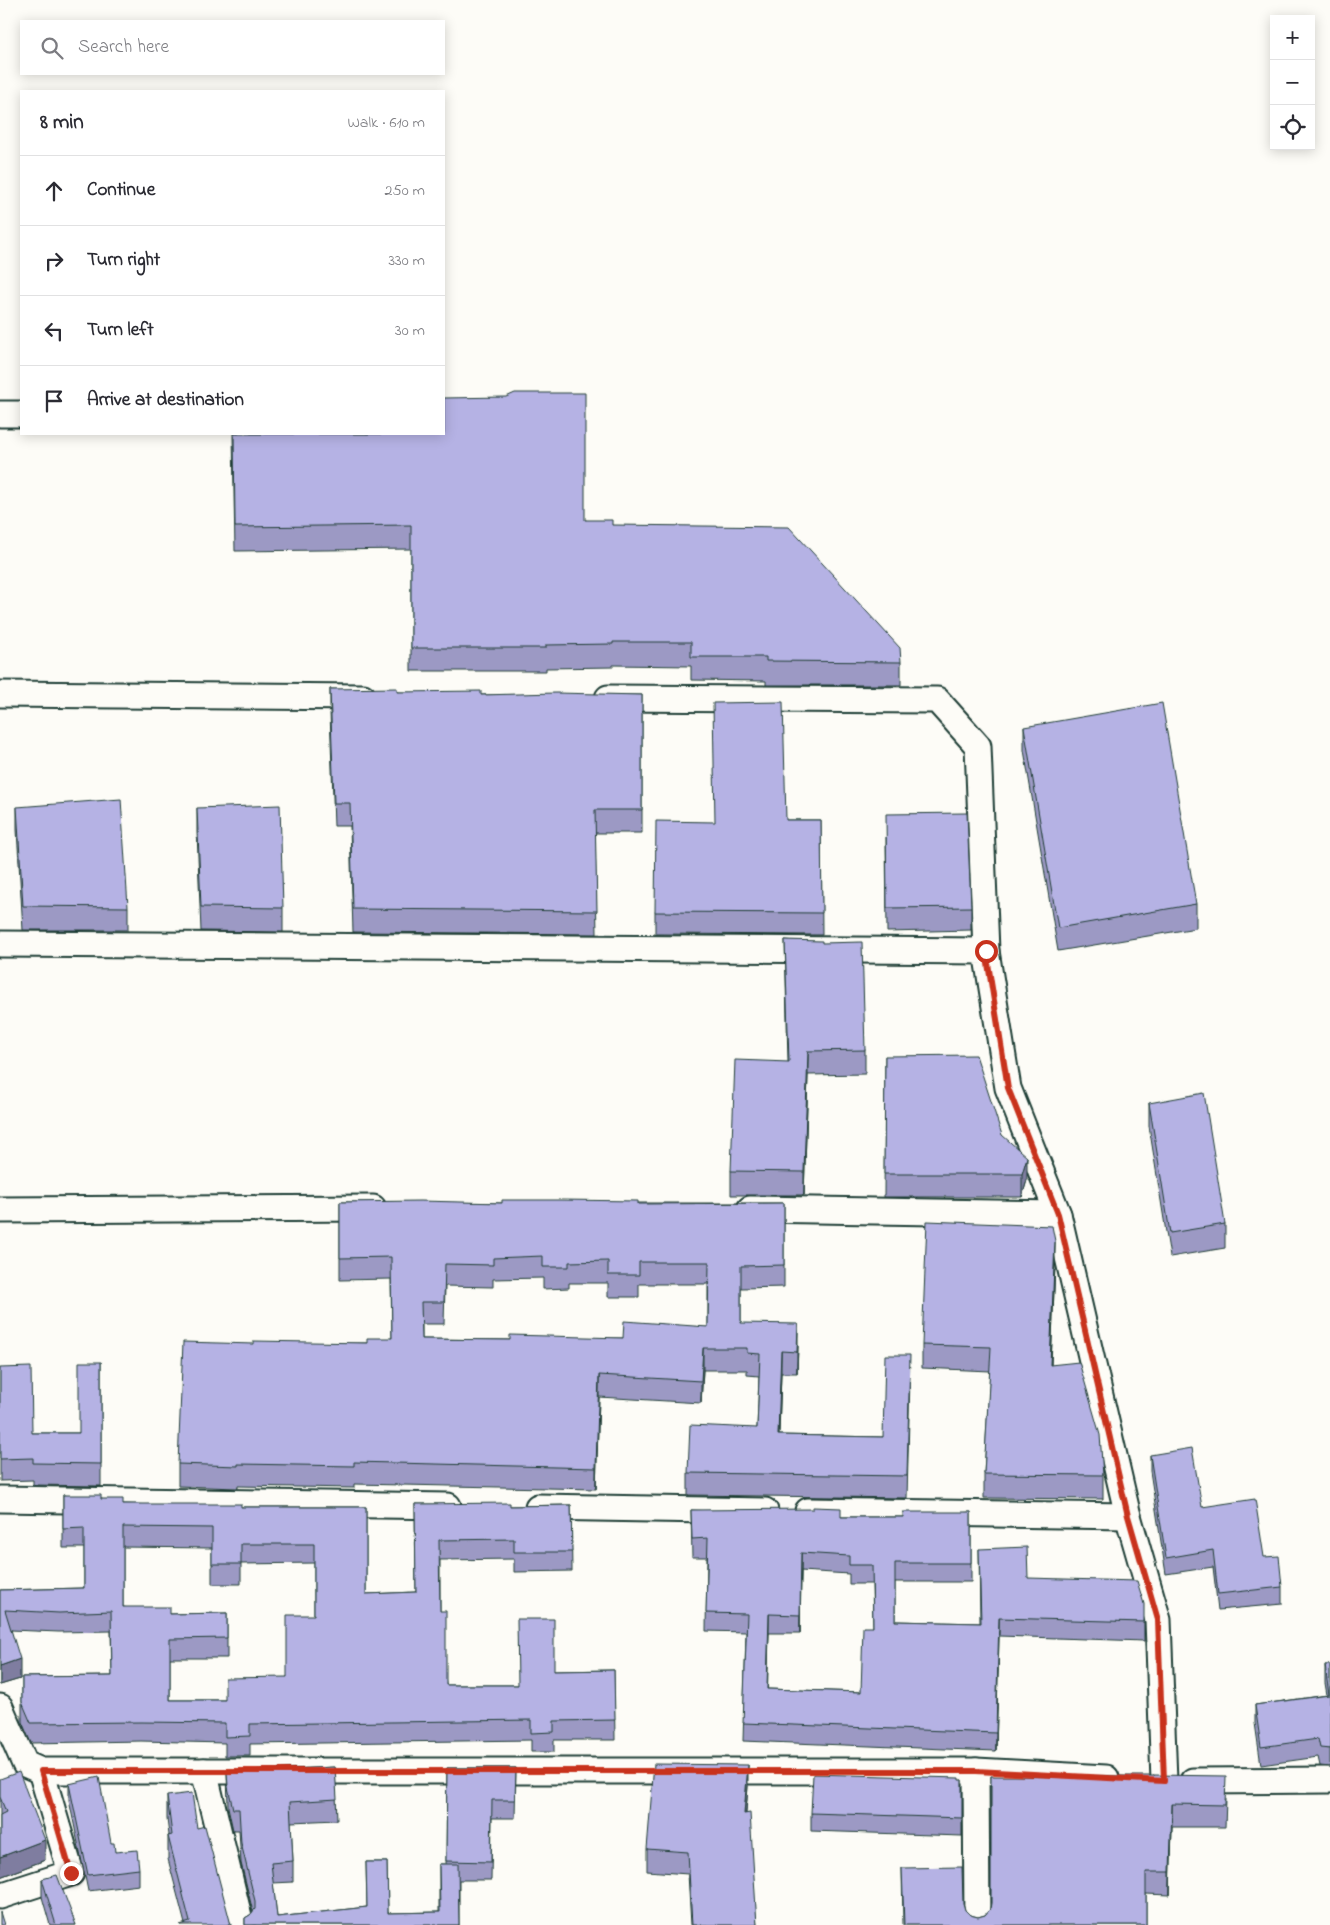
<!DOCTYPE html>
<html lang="en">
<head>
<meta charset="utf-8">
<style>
  :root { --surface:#fff; --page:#f7f7f7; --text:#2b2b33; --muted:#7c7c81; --line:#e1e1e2 }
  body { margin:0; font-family:"Indie Flower",sans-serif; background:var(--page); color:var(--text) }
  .controls { position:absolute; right:15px; top:15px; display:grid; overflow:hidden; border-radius:0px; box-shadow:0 2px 12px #0003 }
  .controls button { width:45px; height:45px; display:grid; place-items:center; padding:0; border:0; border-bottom:1px solid var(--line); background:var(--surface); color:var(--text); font:25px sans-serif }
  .stop { position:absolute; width:15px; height:15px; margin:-11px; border:4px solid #c8321e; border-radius:50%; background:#fff }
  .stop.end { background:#c8321e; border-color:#fff; box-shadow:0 1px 5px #0008 }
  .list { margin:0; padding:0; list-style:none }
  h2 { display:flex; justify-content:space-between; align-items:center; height:65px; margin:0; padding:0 20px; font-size:21px }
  h2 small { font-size:16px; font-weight:400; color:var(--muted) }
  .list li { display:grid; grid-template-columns:32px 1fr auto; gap:15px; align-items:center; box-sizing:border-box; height:70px; padding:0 20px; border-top:1px solid var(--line) }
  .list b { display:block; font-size:19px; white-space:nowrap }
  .list em { font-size:16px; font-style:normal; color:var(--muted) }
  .icon { flex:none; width:28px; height:28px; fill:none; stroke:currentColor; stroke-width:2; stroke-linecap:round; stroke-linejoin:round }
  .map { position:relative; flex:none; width:1330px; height:1925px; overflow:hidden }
  .search { position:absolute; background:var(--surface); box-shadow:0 2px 12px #0003; left:20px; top:20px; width:425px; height:55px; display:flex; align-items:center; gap:12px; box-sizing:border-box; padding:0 18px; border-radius:0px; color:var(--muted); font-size:19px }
  .panel { position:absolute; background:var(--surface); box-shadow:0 2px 12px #0003; left:20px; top:90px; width:425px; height:345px; border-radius:0px }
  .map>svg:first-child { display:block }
</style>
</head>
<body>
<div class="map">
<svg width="1330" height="1925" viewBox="0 0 1330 1925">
  <rect width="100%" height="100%" fill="#fdfcf7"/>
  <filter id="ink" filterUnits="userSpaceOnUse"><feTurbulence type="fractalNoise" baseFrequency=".02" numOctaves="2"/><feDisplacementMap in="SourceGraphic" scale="10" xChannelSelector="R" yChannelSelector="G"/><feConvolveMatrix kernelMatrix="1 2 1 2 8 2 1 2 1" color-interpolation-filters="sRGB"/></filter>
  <g filter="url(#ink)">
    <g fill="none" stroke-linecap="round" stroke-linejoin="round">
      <defs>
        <g id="minor">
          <path d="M 0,414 L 21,414"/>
          <path d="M 0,694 L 363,697"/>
          <path d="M 608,698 L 937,700 L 978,746 L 986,951"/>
          <path d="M 0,944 L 986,951 L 1008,1088 L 1058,1214"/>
          <path d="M 750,1209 L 1058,1214 L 1128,1516 L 1158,1620 L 1164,1781"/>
          <path d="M 0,1210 L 373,1208"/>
          <path d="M 0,1499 L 448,1506"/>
          <path d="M 538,1507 L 765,1511"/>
          <path d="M 808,1511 L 1128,1516"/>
          <path d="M 0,1707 L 25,1764 L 41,1771 L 976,1771 L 977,1925"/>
          <path d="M 204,1771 L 241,1925"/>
          <path d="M 976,1771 L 1106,1778"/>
          <path d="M 1193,1781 L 1330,1780"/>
          <path d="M 0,1896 L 71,1873 L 41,1771"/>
        </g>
      </defs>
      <use href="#minor" stroke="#1f3d34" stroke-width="29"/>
      <use href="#minor" stroke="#fdfcf7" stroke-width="25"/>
    </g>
    <g fill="#9c99c4" stroke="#1f3d34" fill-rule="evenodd">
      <path d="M 233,434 L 585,520 L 612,525 L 901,662 L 901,685 L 766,685 L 766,681 L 691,680 L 691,666 L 613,665 L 613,667 L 546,668 L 546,671 L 411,671 L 411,549 L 235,551 Z"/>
      <path d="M 330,689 L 397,692 L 481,695 L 642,695 L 642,833 L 595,833 L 597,934 L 353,932 L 350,826 L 334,826 L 330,712 Z"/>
      <path d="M 1024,727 L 1196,904 L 1196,928 L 1058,951 L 1024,750 Z"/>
      <path d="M 17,807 L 128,907 L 128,930 L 23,930 L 17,830 Z"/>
      <path d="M 197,808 L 283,908 L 283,932 L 201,931 L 197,832 Z"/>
      <path d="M 786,820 L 821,820 L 822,935 L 655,934 L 655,912 L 715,822 Z"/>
      <path d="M 886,837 L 971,907 L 971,930 L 887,932 Z"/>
      <path d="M 785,940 L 822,943 L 865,1050 L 865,1074 L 808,1075 L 804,1195 L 731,1195 L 731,1171 L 788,1062 Z"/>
      <path d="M 885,1056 L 1002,1135 L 1027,1180 L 1022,1197 L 884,1197 Z"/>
      <path d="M 1149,1103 L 1225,1224 L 1225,1248 L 1170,1257 L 1149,1126 Z"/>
      <path d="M 340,1202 L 502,1203 L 784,1203 L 784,1287 L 741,1288 L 741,1323 L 798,1346 L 797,1373 L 781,1373 L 779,1435 L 883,1437 L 910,1377 L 907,1498 L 688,1495 L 688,1473 L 757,1428 L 759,1376 L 747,1375 L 747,1370 L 703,1370 L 701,1403 L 599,1397 L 596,1489 L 354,1484 L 354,1488 L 238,1486 L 238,1488 L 178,1486 L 178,1464 L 254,1344 L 367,1343 L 392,1338 L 391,1279 L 340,1280 ZM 543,1278 L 543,1289 L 569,1288 L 569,1283 L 608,1283 L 608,1297 L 639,1297 L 639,1284 L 708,1284 L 708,1327 L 623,1338 L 510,1340 L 422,1339 L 422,1324 L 444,1324 L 445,1286 L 493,1287 L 493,1279 Z"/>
      <path d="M 1055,1264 L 1051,1365 L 1103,1475 L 1103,1499 L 984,1498 L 984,1474 L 990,1371 L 922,1368 L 922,1345 Z"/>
      <path d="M 101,1362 L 101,1486 L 33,1485 L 33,1480 L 0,1481 L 0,1368 L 32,1433 L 79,1433 Z"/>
      <path d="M 1150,1455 L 1202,1507 L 1264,1557 L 1282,1587 L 1282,1604 L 1218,1610 L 1213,1567 L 1166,1574 L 1150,1471 Z"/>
      <path d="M 63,1495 L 101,1499 L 123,1504 L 241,1507 L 366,1507 L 366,1594 L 416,1592 L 415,1504 L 510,1506 L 571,1505 L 572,1571 L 514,1572 L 514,1559 L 440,1560 L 440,1611 L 446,1685 L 518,1685 L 554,1671 L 614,1670 L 615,1740 L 554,1740 L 554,1752 L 531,1752 L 531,1740 L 250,1744 L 250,1756 L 225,1756 L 225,1743 L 141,1741 L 31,1743 L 22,1722 L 22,1677 L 112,1676 L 111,1631 L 59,1632 L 11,1630 L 20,1679 L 0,1685 L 0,1590 L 84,1588 L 84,1548 L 63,1548 ZM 123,1547 L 212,1548 L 212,1584 L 241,1584 L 241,1564 L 314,1563 L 314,1615 L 287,1677 L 225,1700 L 170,1700 L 170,1658 L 227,1658 L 227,1613 L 170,1614 L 123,1607 Z"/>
      <path d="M 691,1510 L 841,1517 L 903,1517 L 971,1512 L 971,1582 L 895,1582 L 895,1621 L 980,1623 L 979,1549 L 1028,1578 L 1144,1622 L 1144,1641 L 999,1636 L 996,1751 L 743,1741 L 746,1632 L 706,1631 L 707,1557 L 692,1557 ZM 801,1571 L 849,1574 L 849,1584 L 872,1584 L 873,1627 L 861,1692 L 767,1689 L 769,1633 L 800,1633 Z"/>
      <path d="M 1325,1665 L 1330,1665 L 1330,1767 L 1320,1766 L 1318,1757 L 1261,1765 L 1255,1723 L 1255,1705 L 1327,1695 L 1325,1683 Z"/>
      <path d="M 335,1767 L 337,1820 L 291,1822 L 293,1861 L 293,1882 L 273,1883 L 277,1917 L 367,1907 L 366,1862 L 387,1862 L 388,1913 L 439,1912 L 439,1864 L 446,1864 L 447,1768 L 516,1768 L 515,1818 L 492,1818 L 491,1880 L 459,1880 L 459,1925 L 245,1925 L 245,1918 L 250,1915 L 253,1912 L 241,1863 L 239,1830 L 233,1830 L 228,1807 L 227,1772 Z"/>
      <path d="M 991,1776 L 1226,1799 L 1225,1827 L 1172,1827 L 1170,1895 L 1146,1894 L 1146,1925 L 903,1925 L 902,1868 L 963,1903 L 965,1910 L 970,1915 L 978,1917 L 985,1915 L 990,1909 L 991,1903 Z"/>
      <path d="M 0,1779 L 45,1860 L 0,1877 Z"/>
      <path d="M 962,1780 L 962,1836 L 811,1831 L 811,1813 Z"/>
      <path d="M 69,1784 L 111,1843 L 115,1852 L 139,1869 L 139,1885 L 88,1891 L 69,1800 Z"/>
      <path d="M 748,1786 L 746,1813 L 757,1925 L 691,1925 L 688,1874 L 647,1871 L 647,1849 Z"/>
      <path d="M 167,1796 L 197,1828 L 231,1925 L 185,1924 L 168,1859 L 168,1836 L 169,1835 L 167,1819 Z"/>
      <path d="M 42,1879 L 76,1925 L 50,1925 L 42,1897 Z"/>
    </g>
    <g fill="#7f7da0" stroke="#1f3d34">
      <path d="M 808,1051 L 808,1075 L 804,1195 L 804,1172 Z"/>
      <path d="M 1027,1157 L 1027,1180 L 1022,1197 L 1022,1174 Z"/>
      <path d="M 1055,1241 L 1055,1264 L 1050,1389 L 1050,1365 Z"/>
      <path d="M 798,1324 L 798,1346 L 797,1373 L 797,1352 Z"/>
      <path d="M 703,1348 L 703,1370 L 701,1403 L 701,1381 Z"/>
      <path d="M 781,1351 L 781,1373 L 778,1457 L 778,1435 Z"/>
      <path d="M 599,1375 L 599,1397 L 596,1489 L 596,1468 Z"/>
      <path d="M 801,1553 L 801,1571 L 800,1633 L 800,1615 Z"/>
      <path d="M 769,1614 L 769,1633 L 767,1708 L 767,1689 Z"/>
      <path d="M 999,1618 L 999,1636 L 996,1751 L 996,1733 Z"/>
      <path d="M 20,1659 L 20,1679 L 0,1685 L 0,1666 Z"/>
      <path d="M 748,1765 L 748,1786 L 744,1835 L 744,1814 Z"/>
      <path d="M 1172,1804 L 1172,1827 L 1170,1895 L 1170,1872 Z"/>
      <path d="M 45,1840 L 45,1860 L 0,1877 L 0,1857 Z"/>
    </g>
    <g fill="#b5b2e4" stroke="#1f3d34" fill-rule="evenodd">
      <path d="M 515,393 L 585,393 L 585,520 L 612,520 L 612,525 L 789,527 L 900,648 L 901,662 L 766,661 L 766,657 L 691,657 L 691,642 L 613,642 L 613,644 L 546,645 L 546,648 L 411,648 L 411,525 L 235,527 L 234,434 L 444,434 L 444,398 L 506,397 Z"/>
      <path d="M 397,688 L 397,692 L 481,691 L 481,695 L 556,693 L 642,695 L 642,810 L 595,810 L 597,911 L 353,909 L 350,803 L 334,803 L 330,689 Z"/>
      <path d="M 783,702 L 786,820 L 821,820 L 822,913 L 655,912 L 656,821 L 715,822 L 713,703 Z"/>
      <path d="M 1162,703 L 1196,904 L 1058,928 L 1024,727 Z"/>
      <path d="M 121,799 L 128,907 L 23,906 L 17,807 Z"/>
      <path d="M 280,805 L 283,908 L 201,907 L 197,808 Z"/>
      <path d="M 967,813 L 971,907 L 887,908 L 886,814 Z"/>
      <path d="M 785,940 L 822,941 L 822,943 L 862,942 L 865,1050 L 808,1051 L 804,1172 L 731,1171 L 735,1060 L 789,1062 Z"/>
      <path d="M 976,1055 L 1002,1135 L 1027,1157 L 1022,1174 L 884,1174 L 885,1056 Z"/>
      <path d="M 1204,1093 L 1225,1224 L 1170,1233 L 1149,1103 Z"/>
      <path d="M 502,1200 L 561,1200 L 638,1201 L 638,1204 L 784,1203 L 784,1265 L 741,1266 L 741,1323 L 798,1324 L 797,1352 L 781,1351 L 778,1435 L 883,1437 L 885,1355 L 910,1355 L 907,1476 L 688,1473 L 690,1425 L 757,1428 L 760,1354 L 747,1353 L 747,1348 L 703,1348 L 701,1381 L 599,1375 L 596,1468 L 354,1462 L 354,1466 L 238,1464 L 238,1466 L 178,1464 L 183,1342 L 254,1344 L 254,1341 L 367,1343 L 367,1338 L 392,1338 L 391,1257 L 340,1258 L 340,1202 L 420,1201 L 502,1203 ZM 543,1256 L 543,1267 L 569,1267 L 569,1262 L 608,1261 L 608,1275 L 639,1275 L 639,1262 L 709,1262 L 708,1327 L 624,1321 L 623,1338 L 510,1335 L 510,1340 L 422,1339 L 421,1302 L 444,1302 L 445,1264 L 493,1265 L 493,1258 Z"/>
      <path d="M 927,1221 L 1052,1226 L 1055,1241 L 1050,1365 L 1079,1362 L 1100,1435 L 1103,1475 L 984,1474 L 991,1347 L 922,1345 Z"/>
      <path d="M 79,1362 L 101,1362 L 101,1464 L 33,1463 L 33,1458 L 0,1459 L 0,1368 L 31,1367 L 32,1433 L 79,1433 Z"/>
      <path d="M 1192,1448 L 1202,1507 L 1255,1499 L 1264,1557 L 1279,1556 L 1282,1587 L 1218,1594 L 1213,1550 L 1166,1558 L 1150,1455 Z"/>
      <path d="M 63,1495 L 101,1495 L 101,1499 L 123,1499 L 123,1504 L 241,1504 L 241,1507 L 366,1507 L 366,1594 L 416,1592 L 415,1504 L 510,1503 L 510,1506 L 571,1505 L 572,1552 L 514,1552 L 514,1539 L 439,1540 L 440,1611 L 446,1611 L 446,1685 L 518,1685 L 517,1619 L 554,1619 L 554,1671 L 614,1670 L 615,1720 L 554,1721 L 554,1732 L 531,1733 L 531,1720 L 250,1724 L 250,1736 L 225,1737 L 225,1723 L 141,1722 L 31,1723 L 22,1702 L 22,1677 L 112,1676 L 111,1611 L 59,1613 L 5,1610 L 20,1659 L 0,1666 L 0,1590 L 84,1588 L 84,1528 L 63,1529 ZM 123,1527 L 212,1528 L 212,1564 L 241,1564 L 241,1544 L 314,1544 L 314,1615 L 287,1615 L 287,1677 L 225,1678 L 225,1700 L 170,1700 L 170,1639 L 227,1638 L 227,1613 L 170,1614 L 170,1607 L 123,1607 Z"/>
      <path d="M 813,1507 L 841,1508 L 841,1517 L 903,1517 L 903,1512 L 971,1512 L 971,1563 L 895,1563 L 895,1621 L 981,1623 L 979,1549 L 1027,1547 L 1028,1578 L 1137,1581 L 1144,1604 L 1144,1622 L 999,1618 L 996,1733 L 743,1723 L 747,1614 L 706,1613 L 708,1538 L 692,1539 L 691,1510 L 813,1509 ZM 801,1553 L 849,1556 L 849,1565 L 872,1565 L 873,1627 L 863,1627 L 861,1692 L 767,1689 L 769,1614 L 800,1615 Z"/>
      <path d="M 1325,1665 L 1330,1665 L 1330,1749 L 1320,1748 L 1318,1739 L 1261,1747 L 1255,1705 L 1329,1695 Z"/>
      <path d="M 654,1764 L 748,1765 L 744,1814 L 750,1813 L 757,1925 L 692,1925 L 688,1852 L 647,1849 Z"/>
      <path d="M 335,1767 L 337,1799 L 290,1802 L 293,1861 L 271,1863 L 277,1917 L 367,1907 L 366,1862 L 387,1862 L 388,1913 L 440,1912 L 439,1864 L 458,1864 L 459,1925 L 245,1925 L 245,1918 L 250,1915 L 255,1909 L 255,1901 L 241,1843 L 239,1809 L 233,1809 L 228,1787 L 227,1772 Z"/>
      <path d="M 447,1768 L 516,1768 L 515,1800 L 492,1800 L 491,1862 L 446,1861 Z"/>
      <path d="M 19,1772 L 45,1840 L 0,1857 L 0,1815 L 6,1812 L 0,1797 L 0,1779 Z"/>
      <path d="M 813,1774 L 959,1778 L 959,1780 L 962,1780 L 962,1818 L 811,1813 Z"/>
      <path d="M 1154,1775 L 1226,1776 L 1225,1805 L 1172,1804 L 1170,1872 L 1146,1872 L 1146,1925 L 904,1925 L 902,1868 L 962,1867 L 963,1903 L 965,1910 L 970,1915 L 978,1917 L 985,1915 L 990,1909 L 991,1903 L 991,1776 L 1154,1776 Z"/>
      <path d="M 99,1777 L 111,1843 L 114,1843 L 115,1852 L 137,1850 L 139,1869 L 88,1875 L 69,1784 Z"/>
      <path d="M 192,1793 L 197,1828 L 205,1826 L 231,1925 L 180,1925 L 190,1922 L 168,1836 L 172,1835 L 167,1796 Z"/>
      <path d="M 57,1875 L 76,1925 L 56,1925 L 42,1879 Z"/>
      <path d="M 0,1912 L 4,1925 L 0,1925 Z"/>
    </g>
  </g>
  <g fill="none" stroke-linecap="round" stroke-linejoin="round" filter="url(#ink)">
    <path stroke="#c8321e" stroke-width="6" d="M 71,1873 L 41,1771 L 976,1771 L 1164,1781 L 1158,1620 L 1128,1516 L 1058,1214 L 1008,1088 L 986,951"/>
  </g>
</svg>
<div class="controls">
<button>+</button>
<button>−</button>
<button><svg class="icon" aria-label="locate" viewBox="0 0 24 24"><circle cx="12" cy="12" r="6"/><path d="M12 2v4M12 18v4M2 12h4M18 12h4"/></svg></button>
</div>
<div class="stop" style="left:986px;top:951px"></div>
<div class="stop end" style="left:71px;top:1873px"></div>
<div class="search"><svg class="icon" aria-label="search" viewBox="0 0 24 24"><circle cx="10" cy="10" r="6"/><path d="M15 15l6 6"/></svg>Search here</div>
<section class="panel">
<h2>8 min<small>Walk · 610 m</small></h2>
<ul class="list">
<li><svg class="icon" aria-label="ahead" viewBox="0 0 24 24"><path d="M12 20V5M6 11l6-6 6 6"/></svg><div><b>Continue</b></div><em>250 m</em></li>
<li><svg class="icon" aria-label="right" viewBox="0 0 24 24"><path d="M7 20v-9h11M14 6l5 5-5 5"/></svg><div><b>Turn right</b></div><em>330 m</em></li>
<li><svg class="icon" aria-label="left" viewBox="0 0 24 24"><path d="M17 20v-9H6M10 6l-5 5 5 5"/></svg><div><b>Turn left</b></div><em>30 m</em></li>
<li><svg class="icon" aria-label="arrive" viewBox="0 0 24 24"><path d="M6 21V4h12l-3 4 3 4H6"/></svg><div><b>Arrive at destination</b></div></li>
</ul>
</section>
</div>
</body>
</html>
